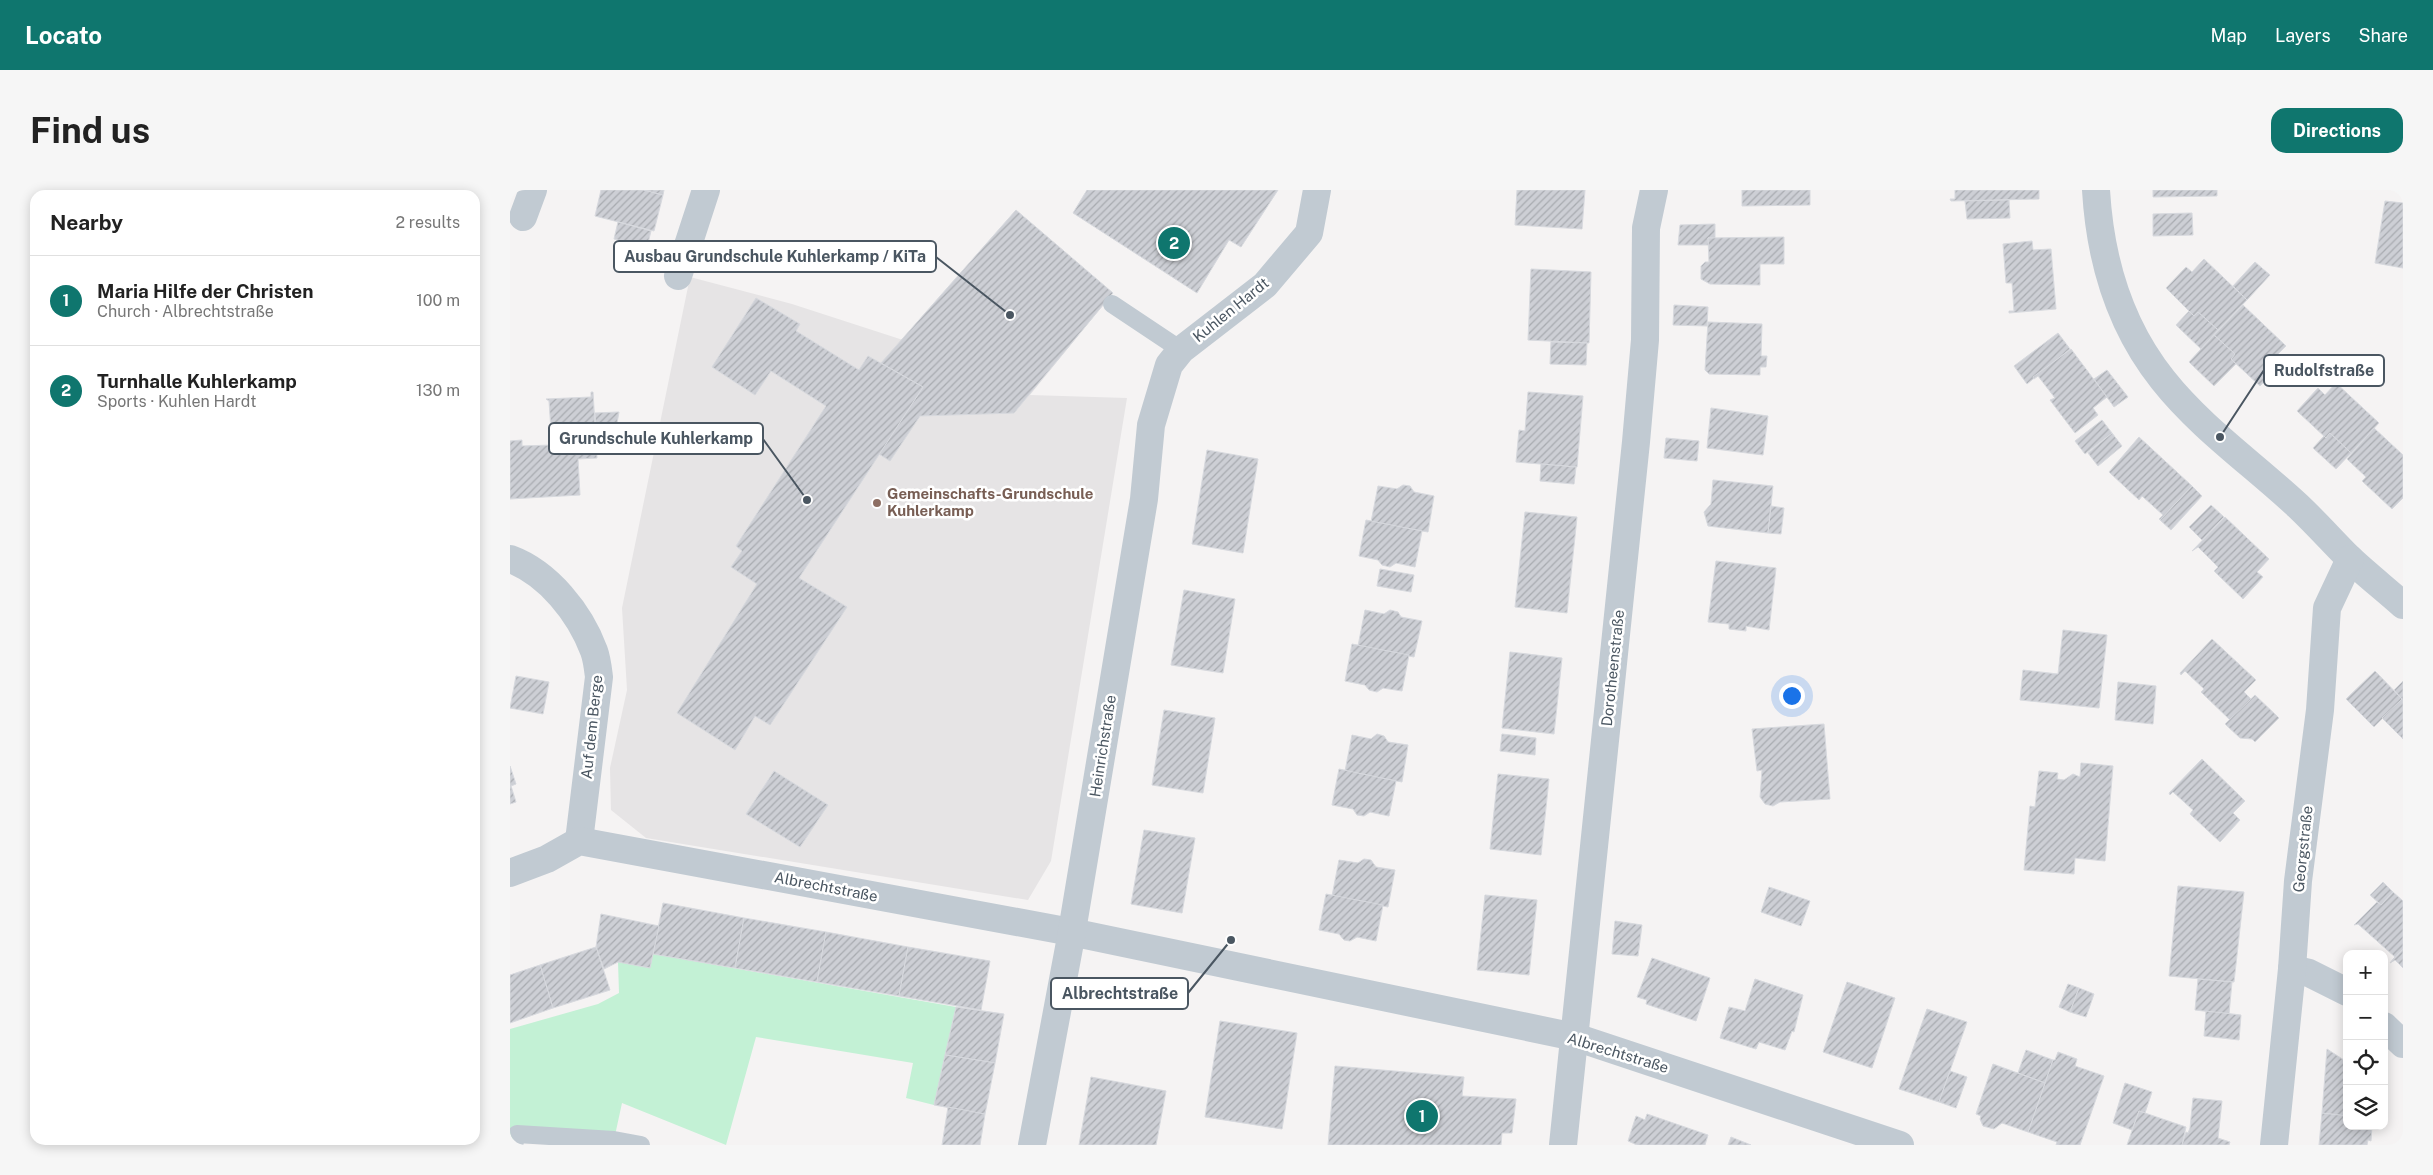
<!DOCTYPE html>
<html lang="en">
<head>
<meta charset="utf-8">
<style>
  :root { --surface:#fff; --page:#f6f6f6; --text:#222; --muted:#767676; --line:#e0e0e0; --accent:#0f766e }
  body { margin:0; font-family:"Public Sans",sans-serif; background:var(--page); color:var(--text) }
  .controls { position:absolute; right:15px; bottom:15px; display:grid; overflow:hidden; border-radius:10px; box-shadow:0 2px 12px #0003 }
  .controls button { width:45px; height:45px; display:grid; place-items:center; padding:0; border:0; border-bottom:1px solid var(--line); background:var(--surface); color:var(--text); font:25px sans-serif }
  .you { position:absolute; left:1281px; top:505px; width:18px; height:18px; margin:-12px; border:4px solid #fff; border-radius:50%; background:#1a73e8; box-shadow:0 0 0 8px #1a73e833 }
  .badge { display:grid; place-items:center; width:32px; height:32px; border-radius:50%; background:var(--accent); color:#fff; font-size:16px; font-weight:700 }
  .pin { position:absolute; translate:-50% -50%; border:2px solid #fff; box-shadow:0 1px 5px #0006 }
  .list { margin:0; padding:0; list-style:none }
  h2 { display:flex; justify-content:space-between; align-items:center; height:65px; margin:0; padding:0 20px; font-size:21px }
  h2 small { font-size:16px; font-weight:400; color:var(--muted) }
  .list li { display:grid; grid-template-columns:32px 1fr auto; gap:15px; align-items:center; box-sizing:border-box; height:90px; padding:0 20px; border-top:1px solid var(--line) }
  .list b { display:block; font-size:19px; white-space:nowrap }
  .list p { margin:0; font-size:16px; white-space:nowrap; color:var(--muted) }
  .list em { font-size:16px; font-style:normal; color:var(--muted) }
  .icon { flex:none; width:28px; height:28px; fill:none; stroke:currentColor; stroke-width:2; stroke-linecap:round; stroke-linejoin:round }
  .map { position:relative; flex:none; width:1893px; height:955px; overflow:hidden; border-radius:15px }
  header { display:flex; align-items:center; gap:30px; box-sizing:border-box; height:70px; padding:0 25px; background:var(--accent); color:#fff }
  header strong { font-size:24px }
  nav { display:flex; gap:28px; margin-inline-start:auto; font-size:18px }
  .intro { display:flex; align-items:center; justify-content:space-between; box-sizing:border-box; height:120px; padding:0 30px }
  h1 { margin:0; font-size:35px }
  .button { padding:12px 22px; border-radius:15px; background:var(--accent); color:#fff; font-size:18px; font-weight:700 }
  main { display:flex; gap:30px; padding:0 30px }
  aside { flex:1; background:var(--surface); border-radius:15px; box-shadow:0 2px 12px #0003 }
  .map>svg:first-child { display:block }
</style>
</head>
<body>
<header>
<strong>Locato</strong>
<nav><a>Map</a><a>Layers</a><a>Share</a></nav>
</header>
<div class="intro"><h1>Find us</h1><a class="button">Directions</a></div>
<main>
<aside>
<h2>Nearby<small>2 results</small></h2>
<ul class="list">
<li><span class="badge">1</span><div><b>Maria Hilfe der Christen</b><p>Church · Albrechtstraße</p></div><em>100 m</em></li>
<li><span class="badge">2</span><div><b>Turnhalle Kuhlerkamp</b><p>Sports · Kuhlen Hardt</p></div><em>130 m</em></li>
</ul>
</aside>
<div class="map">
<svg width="1893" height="955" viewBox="0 0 1893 955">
  <defs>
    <pattern id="building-hatch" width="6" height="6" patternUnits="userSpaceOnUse" patternTransform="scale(1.25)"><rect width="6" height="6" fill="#cdcfd5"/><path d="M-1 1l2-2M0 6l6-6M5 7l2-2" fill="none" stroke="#a8abb0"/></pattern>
  </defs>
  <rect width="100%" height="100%" fill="#f5f3f3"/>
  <path fill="#e6e4e5" d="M 506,20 L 603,103 L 520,205 L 617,208 L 541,671 L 518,710 L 136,648 L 101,620 L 100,578 L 117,500 L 112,418 L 180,87 L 282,114 L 393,150 Z"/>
  <path fill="#c3f1d5" d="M 143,764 L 446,817 L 424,915 L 396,908 L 403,873 L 246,847 L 216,955 L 112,913 L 104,950 L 7,944 L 0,955 L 0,839 L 88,814 L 109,803 L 108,772 L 140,778 Z"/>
  <g fill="url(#building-hatch)" stroke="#d7d9de">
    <path d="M 91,0 L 134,0 L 153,5 L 144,41 L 85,26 Z"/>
    <path d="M 134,0 L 154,0 L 153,5 Z"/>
    <path d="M 577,0 L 768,0 L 731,57 L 719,50 L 687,103 L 563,23 Z"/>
    <path d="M 1007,0 L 1075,0 L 1072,39 L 1005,35 Z"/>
    <path d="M 1232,0 L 1300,0 L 1300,15 L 1232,16 Z"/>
    <path d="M 1445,0 L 1529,0 L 1529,9 L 1441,11 L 1440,9 L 1445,9 Z"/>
    <path d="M 1643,0 L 1707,0 L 1707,6 L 1643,7 Z"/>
    <path d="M 1499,10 L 1500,28 L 1457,29 L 1455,11 Z"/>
    <path d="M 1875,11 L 1893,13 L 1893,78 L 1865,73 Z"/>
    <path d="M 506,20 L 603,103 L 504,223 L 410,226 L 380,271 L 369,264 L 413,197 L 371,173 Z"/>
    <path d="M 1682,23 L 1683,45 L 1643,46 L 1643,24 Z"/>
    <path d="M 108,32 L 141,41 L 137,57 L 104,49 Z"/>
    <path d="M 1205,34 L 1205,48 L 1198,48 L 1199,55 L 1168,55 L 1170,35 Z"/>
    <path d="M 1274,47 L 1274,74 L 1250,74 L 1250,95 L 1200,94 L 1191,89 L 1191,76 L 1195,72 L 1199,72 L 1198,48 Z"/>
    <path d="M 1522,51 L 1523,60 L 1541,59 L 1546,119 L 1499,123 L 1499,121 L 1504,121 L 1502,93 L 1496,93 L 1493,54 Z"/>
    <path d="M 1694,69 L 1737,110 L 1708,140 L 1688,122 L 1684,126 L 1656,98 L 1676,77 L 1682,82 Z"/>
    <path d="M 1745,72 L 1760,85 L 1737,110 L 1723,96 Z"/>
    <path d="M 1021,79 L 1081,82 L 1079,153 L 1018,150 Z"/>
    <path d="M 246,108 L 290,134 L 286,141 L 349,180 L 358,166 L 413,197 L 289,388 L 337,417 L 260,535 L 245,526 L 225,560 L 167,523 L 247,394 L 221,377 L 232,361 L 226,356 L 316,216 L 261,181 L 245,205 L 202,177 Z"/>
    <path d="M 1164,115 L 1198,117 L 1197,136 L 1163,135 Z"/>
    <path d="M 1733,115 L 1776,156 L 1764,168 L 1771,174 L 1750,196 L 1721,169 L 1725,164 L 1704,145 Z"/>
    <path d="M 1679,121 L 1684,126 L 1688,122 L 1708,140 L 1691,159 L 1666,135 Z"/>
    <path d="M 1198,132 L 1252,134 L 1251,166 L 1257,166 L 1256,177 L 1250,177 L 1250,185 L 1199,184 L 1195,180 Z"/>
    <path d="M 1548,143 L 1560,159 L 1517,194 L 1504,176 Z"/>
    <path d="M 1704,145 L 1725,164 L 1721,169 L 1726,174 L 1704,196 L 1679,172 Z"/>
    <path d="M 1041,152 L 1077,153 L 1076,175 L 1040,174 Z"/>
    <path d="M 1561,159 L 1597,207 L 1583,218 L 1588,225 L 1565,243 L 1540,210 L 1545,208 L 1528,186 L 1524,189 L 1523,187 Z"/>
    <path d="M 1597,180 L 1618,207 L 1604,217 L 1584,189 Z"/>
    <path d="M 1826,193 L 1869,233 L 1841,263 L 1820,243 L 1816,248 L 1787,221 L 1808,198 L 1815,205 Z"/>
    <path d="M 81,202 L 83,202 L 87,268 L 68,269 L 70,305 L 0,309 L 0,251 L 12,250 L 12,256 L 42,255 L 39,211 L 36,209 L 81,207 Z"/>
    <path d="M 1018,202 L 1073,206 L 1067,277 L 1006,272 L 1009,240 L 1015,241 Z"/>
    <path d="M 1201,218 L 1258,226 L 1253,265 L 1197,258 Z"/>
    <path d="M 109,222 L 102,261 L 87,262 L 85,223 Z"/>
    <path d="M 1592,230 L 1602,243 L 1575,264 L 1565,251 Z"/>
    <path d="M 1864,238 L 1893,265 L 1893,308 L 1882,319 L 1852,291 L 1856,287 L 1837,269 Z"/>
    <path d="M 1602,243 L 1612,256 L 1588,276 L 1578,263 Z"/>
    <path d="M 1820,243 L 1841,263 L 1826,279 L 1803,258 L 1814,246 L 1816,248 Z"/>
    <path d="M 1629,247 L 1682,296 L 1650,330 L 1649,329 L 1653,325 L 1632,306 L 1629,310 L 1599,282 Z"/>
    <path d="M 1156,248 L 1189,251 L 1187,271 L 1154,268 Z"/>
    <path d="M 697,260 L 748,269 L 733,363 L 682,354 Z"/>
    <path d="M 1031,274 L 1066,277 L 1064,294 L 1030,291 Z"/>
    <path d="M 1203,290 L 1263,296 L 1258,343 L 1198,336 L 1194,322 L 1201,314 Z"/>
    <path d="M 893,295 L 900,296 L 904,302 L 924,306 L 918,342 L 861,332 L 868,296 L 887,299 Z"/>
    <path d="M 1682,296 L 1692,306 L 1661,340 L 1650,330 Z"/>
    <path d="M 1701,315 L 1714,327 L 1692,350 L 1679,337 Z"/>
    <path d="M 1261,316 L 1274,318 L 1271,344 L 1258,343 Z"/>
    <path d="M 1015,322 L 1067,327 L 1057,423 L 1005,417 Z"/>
    <path d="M 1715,327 L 1759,369 L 1747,382 L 1753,387 L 1733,409 L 1704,381 L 1708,377 L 1688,357 L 1682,361 Z"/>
    <path d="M 856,330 L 912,341 L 905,377 L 886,373 L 880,377 L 872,375 L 868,370 L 849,366 Z"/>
    <path d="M 1206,371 L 1266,378 L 1259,440 L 1236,436 L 1236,441 L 1219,439 L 1219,434 L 1198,432 Z"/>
    <path d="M 870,379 L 904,385 L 901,402 L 867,396 Z"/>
    <path d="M 674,400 L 725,409 L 713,483 L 661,475 Z"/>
    <path d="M 855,420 L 874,424 L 880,420 L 888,422 L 891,427 L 912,431 L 904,467 L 848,456 Z"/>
    <path d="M 1553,440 L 1597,445 L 1589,518 L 1510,510 L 1513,480 L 1548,484 Z"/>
    <path d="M 1702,449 L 1746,490 L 1734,502 L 1741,509 L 1720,530 L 1691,502 L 1694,499 L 1675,481 L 1671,485 L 1670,483 Z"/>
    <path d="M 842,454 L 899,465 L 892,501 L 873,498 L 867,502 L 859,500 L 855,495 L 835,491 Z"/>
    <path d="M 1000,462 L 1052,468 L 1044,544 L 992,538 Z"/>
    <path d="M 1865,481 L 1892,509 L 1864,537 L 1836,509 Z"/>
    <path d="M 6,486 L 39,492 L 33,524 L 0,518 Z"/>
    <path d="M 1893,491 L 1893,549 L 1872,528 L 1892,509 L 1884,500 Z"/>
    <path d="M 1608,492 L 1646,496 L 1643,534 L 1605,530 Z"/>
    <path d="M 1745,505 L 1769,528 L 1745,552 L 1742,549 L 1730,548 L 1715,534 Z"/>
    <path d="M 654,520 L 705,528 L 693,603 L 642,595 Z"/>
    <path d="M 1314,534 L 1320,609 L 1270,612 L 1263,616 L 1255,614 L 1250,607 L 1252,580 L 1247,581 L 1242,539 Z"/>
    <path d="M 867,544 L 874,546 L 878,552 L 898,555 L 892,592 L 835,581 L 842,545 L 861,549 Z"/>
    <path d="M 992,544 L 1026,548 L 1025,565 L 990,561 Z"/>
    <path d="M 1692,569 L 1735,611 L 1723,623 L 1730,630 L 1710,652 L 1680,624 L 1683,620 L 1663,602 L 1660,605 L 1659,603 Z"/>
    <path d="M 1571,573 L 1603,576 L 1595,671 L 1565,668 L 1564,684 L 1514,680 L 1520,616 L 1525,617 L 1529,581 L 1548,583 L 1547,589 L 1554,590 L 1563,584 L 1570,587 Z"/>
    <path d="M 0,576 L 6,594 L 1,596 L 6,612 L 0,614 Z"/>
    <path d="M 829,579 L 886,591 L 879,626 L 860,622 L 854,626 L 847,625 L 843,619 L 822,615 Z"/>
    <path d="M 264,581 L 318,615 L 290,657 L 236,624 Z"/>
    <path d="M 988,584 L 1039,589 L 1031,665 L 980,659 Z"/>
    <path d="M 634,640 L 685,648 L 672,723 L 621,714 Z"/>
    <path d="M 854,669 L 861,670 L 866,677 L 885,680 L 878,717 L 822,706 L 829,670 L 848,673 Z"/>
    <path d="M 1873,692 L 1883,702 L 1871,715 L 1860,705 Z"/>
    <path d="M 1668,696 L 1734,702 L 1724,792 L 1659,786 Z"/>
    <path d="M 1259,697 L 1300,711 L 1291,736 L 1251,722 Z"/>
    <path d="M 1883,702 L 1893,711 L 1893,759 L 1880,773 L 1885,767 L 1848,734 L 1844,735 L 1867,712 L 1871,715 Z"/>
    <path d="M 816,704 L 873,715 L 866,751 L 847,747 L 840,751 L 834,750 L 829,744 L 809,740 Z"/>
    <path d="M 975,705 L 1027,710 L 1019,785 L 967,780 Z"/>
    <path d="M 153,713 L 234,728 L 225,778 L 143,764 Z"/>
    <path d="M 91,724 L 149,736 L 140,778 L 108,772 L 94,779 L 86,757 Z"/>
    <path d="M 234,728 L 316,742 L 307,792 L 225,778 Z"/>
    <path d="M 1105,731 L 1132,735 L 1128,766 L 1102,764 Z"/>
    <path d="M 316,742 L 398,757 L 389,806 L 307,792 Z"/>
    <path d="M 86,757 L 100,800 L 43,818 L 30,775 Z"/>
    <path d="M 398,757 L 480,771 L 471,820 L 389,806 Z"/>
    <path d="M 1893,759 L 1893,778 L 1885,770 L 1880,773 Z"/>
    <path d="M 1142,768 L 1200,788 L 1186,831 L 1136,814 L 1137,810 L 1127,807 Z"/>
    <path d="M 30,775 L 43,818 L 0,833 L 0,785 Z"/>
    <path d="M 1245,789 L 1293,805 L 1284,842 L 1282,841 L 1275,860 L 1249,852 L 1246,859 L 1210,848 L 1219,817 L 1235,821 Z"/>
    <path d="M 1688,789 L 1722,792 L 1719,824 L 1685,820 Z"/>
    <path d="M 1337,792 L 1385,808 L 1362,878 L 1313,862 Z"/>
    <path d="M 1558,794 L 1569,798 L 1560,822 L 1549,817 Z"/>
    <path d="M 1569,798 L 1584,804 L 1576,827 L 1560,822 Z"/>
    <path d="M 446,817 L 494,824 L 485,873 L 435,865 Z"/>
    <path d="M 1417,819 L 1457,832 L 1429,912 L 1389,899 Z"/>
    <path d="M 1696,821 L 1731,825 L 1729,850 L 1694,846 Z"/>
    <path d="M 710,831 L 787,843 L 772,939 L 695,927 Z"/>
    <path d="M 1817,859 L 1837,872 L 1837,926 L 1812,923 Z"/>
    <path d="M 1516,860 L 1543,870 L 1535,893 L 1508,883 Z"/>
    <path d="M 1548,862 L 1567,869 L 1565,876 L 1594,886 L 1570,955 L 1546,955 L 1547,952 L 1518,942 L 1543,870 L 1545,870 Z"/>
    <path d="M 435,865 L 485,873 L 475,924 L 424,915 Z"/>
    <path d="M 1483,874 L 1535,893 L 1518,942 L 1492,933 L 1484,939 L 1473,936 L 1470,929 L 1471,926 L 1466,924 Z"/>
    <path d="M 825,876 L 954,887 L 952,906 L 1006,909 L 1002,943 L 992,943 L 991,955 L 818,955 Z"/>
    <path d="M 1440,881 L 1457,887 L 1446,918 L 1429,912 Z"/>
    <path d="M 581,887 L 656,901 L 646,955 L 569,955 Z"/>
    <path d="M 1615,893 L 1642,902 L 1635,923 L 1629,921 L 1622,940 L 1603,933 Z"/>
    <path d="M 1683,908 L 1712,911 L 1708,948 L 1720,952 L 1719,955 L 1672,955 L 1676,942 L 1678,943 L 1680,938 Z"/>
    <path d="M 438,917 L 475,924 L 470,955 L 432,955 Z"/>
    <path d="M 1629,921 L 1676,937 L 1672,955 L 1617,955 Z"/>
    <path d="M 1812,923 L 1837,926 L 1837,936 L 1862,936 L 1861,951 L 1858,950 L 1857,955 L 1809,955 Z"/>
    <path d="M 1137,924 L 1198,945 L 1195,955 L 1127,955 L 1118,951 L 1126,926 L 1135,930 Z"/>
    <path d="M 1221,947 L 1241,955 L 1218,955 Z"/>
  </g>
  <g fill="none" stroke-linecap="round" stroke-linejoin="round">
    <g stroke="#c1cad2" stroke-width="18">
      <path d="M 602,114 L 671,160"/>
      <path d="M 4,955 L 7,944 L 104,950 L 131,955"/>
    </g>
    <g stroke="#c1cad2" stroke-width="28">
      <path d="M 1586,0 C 1590,68 1609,135 1653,190 C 1691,238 1743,274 1788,316 C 1806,333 1822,351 1839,368 C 1856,384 1875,399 1893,415"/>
      <path d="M 13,27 L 23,0"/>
      <path d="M 168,86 L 196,0"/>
      <path d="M 0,369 C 38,383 70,423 84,461 C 87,469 88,479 89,487 L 69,651"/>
      <path d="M 0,683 L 37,669 L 69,651 L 561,742 L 1065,847 L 1390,955"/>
      <path d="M 1782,779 L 1799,783 L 1837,802"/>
      <path d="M 1874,836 L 1893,854"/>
      <path d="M 522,955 L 561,747 L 634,309 L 641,235 L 659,175 L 671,160 L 755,95 L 799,43 L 807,0"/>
      <path d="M 1053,955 L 1126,252 L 1135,150 L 1136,38 L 1144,0"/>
      <path d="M 1764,955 L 1782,779 L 1788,691 L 1810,520 L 1817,418 L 1840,369"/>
    </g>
  </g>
  <circle fill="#8d6e63" stroke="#fff" stroke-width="2" cx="367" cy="313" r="5"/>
  <g text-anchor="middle" stroke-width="5" stroke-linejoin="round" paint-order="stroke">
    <g font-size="15" fill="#4a5661" stroke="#fff">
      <text transform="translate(721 120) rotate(-39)" y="5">Kuhlen Hardt</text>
      <text transform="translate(1103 478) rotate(-84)" y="5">Dorotheenstraße</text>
      <text transform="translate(82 537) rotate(-84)" y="5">Auf dem Berge</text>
      <text transform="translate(593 556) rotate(-81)" y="5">Heinrichstraße</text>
      <text transform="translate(1793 659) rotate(-84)" y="5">Georgstraße</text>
      <text transform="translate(316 697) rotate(11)" y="5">Albrechtstraße</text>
      <text transform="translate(1108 863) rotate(17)" y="5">Albrechtstraße</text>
    </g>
    <g font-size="15" font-weight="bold" fill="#785e54" stroke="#fff" text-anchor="start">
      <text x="377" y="309">Gemeinschafts-Grundschule<tspan x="377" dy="17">Kuhlerkamp</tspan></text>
    </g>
  </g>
  <path fill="none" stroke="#4a5661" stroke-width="2" d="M500 125L426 67M1710 247L1754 180M297 310L253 249M721 750L678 803"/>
  <g fill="#4a5661" stroke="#fff" stroke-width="2">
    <circle cx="500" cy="125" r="5"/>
    <circle cx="1710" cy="247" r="5"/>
    <circle cx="297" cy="310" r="5"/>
    <circle cx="721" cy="750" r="5"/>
  </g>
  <g fill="#fff" stroke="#4a5661" stroke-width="2">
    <rect x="104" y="51" width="322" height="31" rx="5"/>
    <rect x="1754" y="165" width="120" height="31" rx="5"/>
    <rect x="39" y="233" width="214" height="31" rx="5"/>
    <rect x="541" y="788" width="137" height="31" rx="5"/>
  </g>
  <g font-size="16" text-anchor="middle" font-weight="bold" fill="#4a5661">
    <text x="265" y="72">Ausbau Grundschule Kuhlerkamp / KiTa</text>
    <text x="1814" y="186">Rudolfstraße</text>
    <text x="146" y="254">Grundschule Kuhlerkamp</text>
    <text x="610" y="809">Albrechtstraße</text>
  </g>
</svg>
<div class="controls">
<button>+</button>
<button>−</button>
<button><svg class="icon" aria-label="locate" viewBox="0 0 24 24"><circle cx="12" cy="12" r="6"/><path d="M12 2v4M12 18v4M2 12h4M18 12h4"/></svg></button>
<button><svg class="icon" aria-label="layers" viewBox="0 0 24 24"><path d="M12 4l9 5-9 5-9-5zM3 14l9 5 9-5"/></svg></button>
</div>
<div class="you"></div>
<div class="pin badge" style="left:912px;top:926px">1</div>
<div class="pin badge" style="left:664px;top:53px">2</div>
</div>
</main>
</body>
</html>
